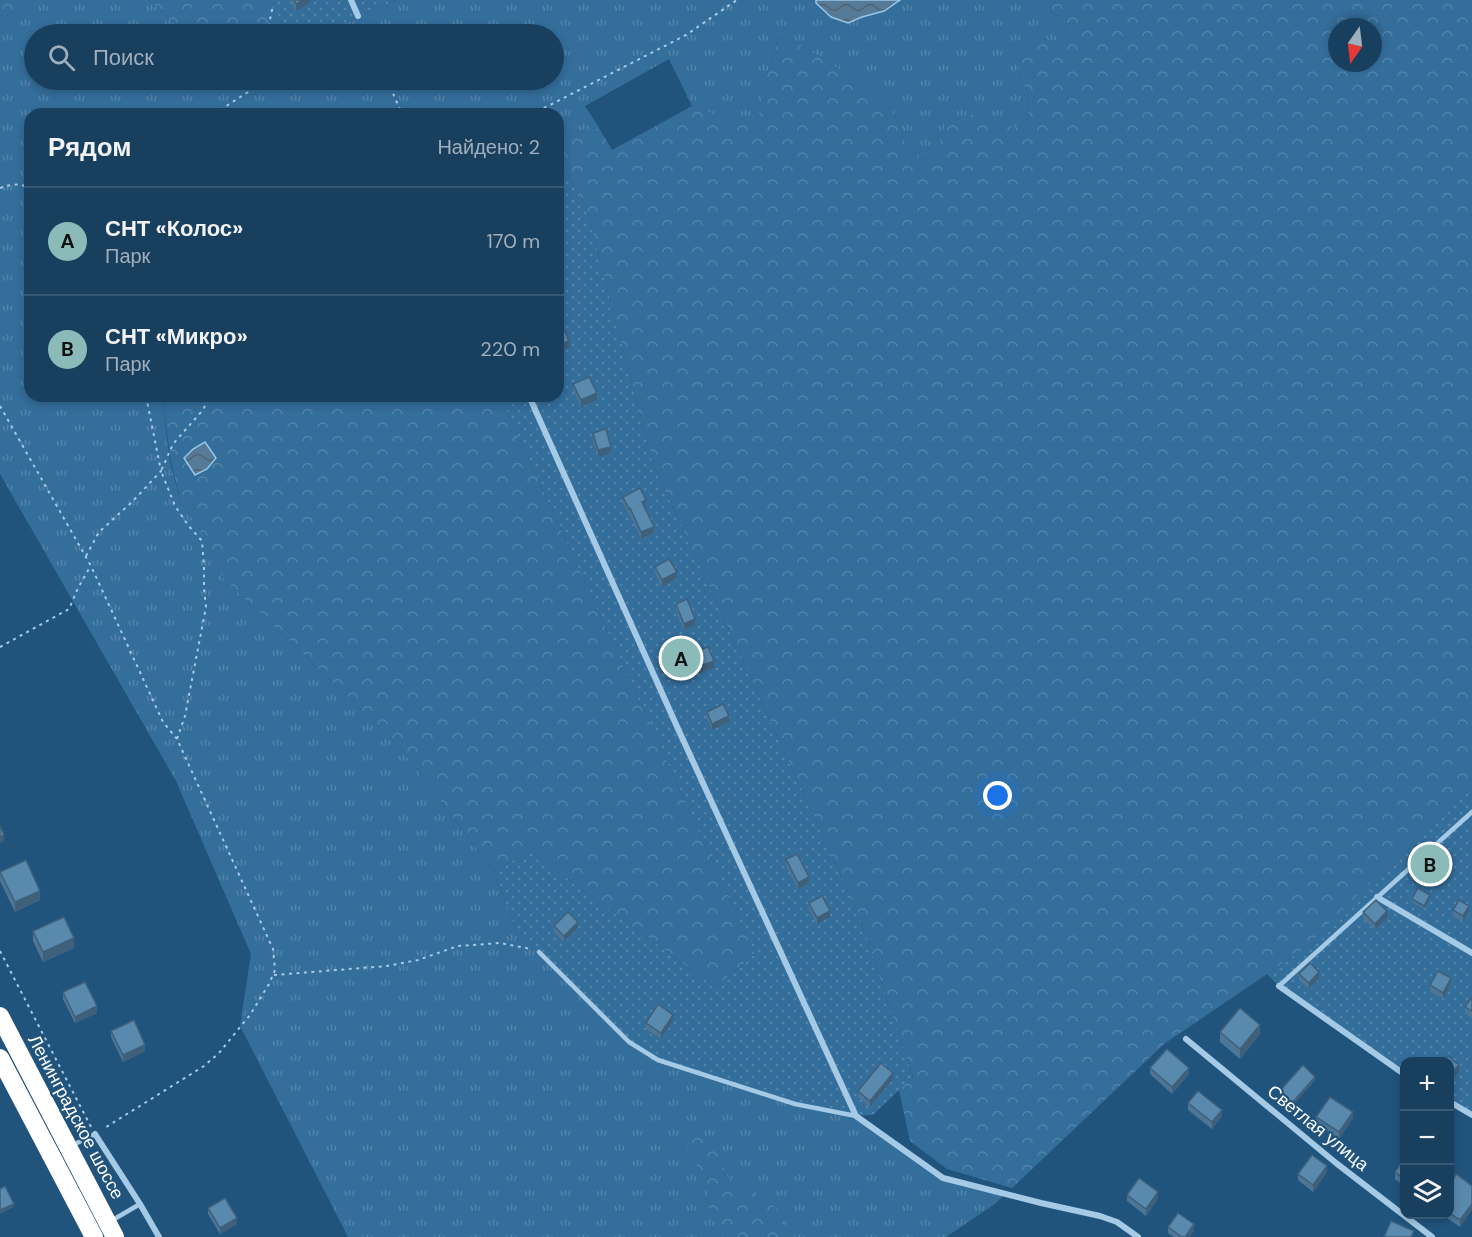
<!DOCTYPE html>
<html lang="ru">
<head>
<meta charset="utf-8">
<style>
  :root { --surface:#193f5e; --page:#264a67; --text:#f1f3f6; --muted:#9fafbc; --line:#375873; --accent:#8bbbb9 }
  body { margin:0; font-family:"DM Sans",sans-serif; background:var(--page); color:var(--text) }
  .controls { position:absolute; right:18px; bottom:18px; display:grid; overflow:hidden; border-radius:12px; box-shadow:0 3px 9px #0003 }
  .controls button { width:54px; height:54px; display:grid; place-items:center; padding:0; border:0; border-bottom:2px solid var(--line); background:var(--surface); color:var(--text); font:30px sans-serif }
  .compass { position:absolute; left:1328px; top:18px; width:54px; height:54px; border-radius:50%; background:var(--surface); box-shadow:0 3px 9px #0003; rotate:194deg }
  .you { position:absolute; left:998px; top:796px; width:21px; height:21px; margin:-15px; border:4px solid #fff; border-radius:50%; background:#1a73e8; box-shadow:0 0 0 9px #1a73e833 }
  .badge { display:grid; place-items:center; width:39px; height:39px; border-radius:50%; background:var(--accent); color:#111; font-size:20px; font-weight:700 }
  .pin { position:absolute; translate:-50% -50%; border:3px solid #fff; box-shadow:0 2px 6px #0006 }
  .list { margin:0; padding:0; list-style:none }
  h2 { display:flex; justify-content:space-between; align-items:center; height:78px; margin:0; padding:0 24px; font-size:26px }
  h2 small { font-size:20px; font-weight:400; color:var(--muted) }
  .list li { display:grid; grid-template-columns:39px 1fr auto; gap:18px; align-items:center; box-sizing:border-box; height:108px; padding:0 24px; border-top:2px solid var(--line) }
  .list b { display:block; font-size:22px; white-space:nowrap }
  .list p { margin:0; font-size:20px; white-space:nowrap; color:var(--muted) }
  .list em { font-size:20px; font-style:normal; color:var(--muted) }
  .icon { flex:none; width:33px; height:33px; fill:none; stroke:currentColor; stroke-width:2; stroke-linecap:round; stroke-linejoin:round }
  .map { position:relative; flex:none; width:1472px; height:1237px; overflow:hidden }
  .search { position:absolute; background:var(--surface); box-shadow:0 3px 9px #0003; left:24px; top:24px; width:540px; height:66px; display:flex; align-items:center; gap:15px; box-sizing:border-box; padding:0 21px; border-radius:33px; color:var(--muted); font-size:22px }
  .panel { position:absolute; background:var(--surface); box-shadow:0 3px 9px #0003; left:24px; top:108px; width:540px; height:294px; border-radius:18px }
  .map>svg:first-child { display:block }
</style>
</head>
<body>
<div class="map">
<svg width="1472" height="1237" viewBox="0 0 1472 1237">
  <defs>
    <pattern id="grass-tufts" width="24" height="20" patternUnits="userSpaceOnUse" patternTransform="scale(1.5)"><rect width="24" height="20" fill="#346e9b"/><path d="M3 7l-1-3M5 7V3M7 7l1-3M15 17l-1-3M17 17v-4M19 17l1-3" fill="none" stroke="#5284aa"/></pattern>
    <pattern id="forest-crowns" width="20" height="18" patternUnits="userSpaceOnUse" patternTransform="scale(1.5)"><rect width="20" height="18" fill="#346e9b"/><path d="M2 6a3 3 0 1 1 6 0M12 15a3 3 0 1 1 6 0" fill="none" stroke="#5284aa"/></pattern>
    <pattern id="garden-dots" width="8" height="8" patternUnits="userSpaceOnUse" patternTransform="scale(1.5)"><rect width="8" height="8" fill="#346e9b"/><path d="M2 2h.1M6 6h.1" fill="none" stroke="#5284aa" stroke-width="1.8" stroke-linecap="round"/></pattern>
    <pattern id="water-waves" width="16" height="10" patternUnits="userSpaceOnUse" patternTransform="scale(1.5)"><rect width="16" height="10" fill="#567b98"/><path d="M0 5q4-4 8 0t8 0" fill="none" stroke="#516472"/></pattern>
  </defs>
  <rect width="100%" height="100%" fill="#21547d"/>
  <path fill="url(#grass-tufts)" d="M 35,0 L 149,0 L 186,34 L 34,34 L 34,80 L 235,80 L 252,95 L 273,80 L 554,80 L 554,34 L 322,34 L 370,11 L 396,0 L 816,0 L 816,3 L 831,17 L 848,23 L 862,17 L 884,11 L 900,0 L 1033,0 L 1065,21 L 1067,38 L 1056,41 L 1040,39 L 1018,73 L 1029,96 L 1028,118 L 1017,127 L 997,124 L 981,112 L 940,139 L 938,156 L 925,159 L 908,149 L 897,119 L 883,102 L 859,82 L 798,43 L 779,38 L 768,70 L 760,114 L 736,124 L 692,106 L 669,59 L 585,106 L 599,128 L 558,133 L 558,114 L 30,114 L 30,396 L 162,396 L 170,462 L 181,503 L 199,527 L 223,578 L 398,745 L 493,870 L 518,934 L 539,952 L 856,1116 L 943,1178 L 1005,1194 L 995,1204 L 946,1237 L 348,1237 L 240,1026 L 251,954 L 176,781 L 0,474 L 0,20 Z"/>
  <g fill="url(#forest-crowns)" fill-rule="evenodd">
    <path d="M 0,0 L 35,0 L 0,20 Z"/>
    <path d="M 149,0 L 271,0 L 287,34 L 186,34 Z"/>
    <path d="M 1033,0 L 1472,0 L 1472,801 L 1304,949 L 1164,1044 L 1012,1188 L 947,1169 L 910,1141 L 899,1090 L 913,1077 L 858,913 L 653,464 L 586,207 L 558,157 L 558,133 L 599,128 L 612,150 L 692,106 L 736,123 L 759,114 L 768,70 L 779,38 L 798,43 L 859,82 L 883,102 L 897,119 L 908,149 L 925,159 L 937,156 L 940,139 L 946,122 L 981,112 L 997,124 L 1017,127 L 1028,118 L 1029,96 L 1018,73 L 1022,50 L 1040,39 L 1056,41 L 1067,37 L 1065,21 ZM 1337,27 L 1373,27 L 1373,63 L 1337,63 Z"/>
    <path d="M 235,80 L 273,80 L 252,95 Z"/>
    <path d="M 162,396 L 385,396 L 388,401 L 397,396 L 500,396 L 755,954 L 715,987 L 531,852 L 493,870 L 398,745 L 223,578 L 199,527 L 181,503 L 171,462 Z"/>
    <path d="M 697,1133 L 716,1149 L 730,1182 L 751,1189 L 781,1212 L 788,1237 L 723,1237 L 708,1206 L 707,1183 L 687,1148 L 686,1134 Z"/>
  </g>
  <g fill="url(#garden-dots)">
    <path d="M 271,0 L 396,0 L 370,11 L 322,34 L 287,34 Z"/>
    <path d="M 558,157 L 586,207 L 653,464 L 858,913 L 913,1077 L 873,1115 L 856,1116 L 795,1104 L 658,1060 L 629,1042 L 539,952 L 525,941 L 518,934 L 493,870 L 531,852 L 715,987 L 755,954 L 500,396 L 558,396 Z"/>
    <path d="M 1472,780 L 1472,1115 L 1450,1102 L 1450,1062 L 1404,1062 L 1404,1074 L 1279,986 L 1267,974 L 1304,949 Z"/>
  </g>
  <g fill="url(#water-waves)" stroke="#99c6e7" stroke-width="1.5">
    <path d="M 816,0 L 900,0 L 884,11 L 862,17 L 848,23 L 831,17 L 816,3 Z"/>
    <path d="M 205,442 L 216,458 L 207,469 L 195,475 L 184,458 L 193,449 Z"/>
  </g>
  <g fill="none" stroke-linecap="round" stroke-linejoin="round">
    <g stroke="#a5cae6" stroke-width="2" stroke-dasharray="3 4.5" stroke-linecap="butt">
      <path d="M 362,24 L 367,34"/>
      <path d="M 267,34 L 273,5"/>
      <path d="M 387,80 L 402,114"/>
      <path d="M 214,114 L 248,92 L 253,80"/>
      <path d="M 530,114 L 550,105 L 686,35 L 737,0"/>
      <path d="M 0,188 C 11,184 20,183 30,188"/>
      <path d="M 0,406 L 91,566 L 163,722 L 177,739 L 273,949 L 275,970 L 269,984 L 250,1015 L 219,1053 L 204,1066 L 103,1129"/>
      <path d="M 86,556 L 99,532 L 132,502 L 161,471 L 146,396"/>
      <path d="M 0,647 L 69,609 L 78,588 L 90,567"/>
      <path d="M 177,739 L 185,716 L 206,607 L 204,589 L 204,567 L 202,541 L 188,525 L 175,506 L 161,471 L 173,444 L 202,411 L 211,396"/>
      <path d="M 0,951 L 91,1127"/>
      <path d="M 274,975 L 387,966 L 418,960 L 458,946 L 500,943 L 531,949"/>
    </g>
    <g stroke="#a5cae6" stroke-width="4.5">
      <path d="M 539,952 L 629,1042 L 658,1060 L 795,1104 L 856,1116"/>
      <path d="M 1279,986 L 1472,812"/>
      <path d="M 73,1145 L 95,1134"/>
      <path d="M 111,1221 L 140,1204"/>
    </g>
    <g stroke="#a5cae6" stroke-width="6">
      <path d="M 351,0 L 358,16"/>
      <path d="M 529,396 L 679,731 L 856,1116 L 943,1178 L 1041,1203 L 1100,1216 L 1117,1222 L 1138,1237"/>
      <path d="M 1377,897 L 1472,953"/>
      <path d="M 1279,986 L 1404,1074"/>
      <path d="M 1186,1039 L 1336,1163 L 1432,1237"/>
      <path d="M 1450,1102 L 1472,1115"/>
      <path d="M 95,1134 L 140,1204 L 159,1237"/>
    </g>
    <g stroke="#fff" stroke-width="18">
      <path d="M 0,1016 L 115,1237"/>
      <path d="M 0,1058 L 94,1237"/>
    </g>
  </g>
  <g fill="#4d7696">
    <path d="M 290,0 L 310,0 L 310,3 L 296,11 Z"/>
    <path d="M 573,384 L 597,400 L 581,407 L 573,390 Z"/>
    <path d="M 593,433 L 611,453 L 598,457 L 593,439 Z"/>
    <path d="M 623,497 L 646,506 L 645,507 L 654,533 L 641,539 L 630,514 L 629,515 L 623,504 Z"/>
    <path d="M 655,567 L 677,578 L 662,587 L 655,573 Z"/>
    <path d="M 676,604 L 695,625 L 684,630 L 676,610 Z"/>
    <path d="M 692,653 L 714,668 L 697,674 L 692,660 Z"/>
    <path d="M 707,712 L 729,722 L 712,730 L 707,718 Z"/>
    <path d="M 786,859 L 809,883 L 798,889 L 786,866 Z"/>
    <path d="M 0,872 L 40,900 L 15,912 L 0,881 Z"/>
    <path d="M 1430,898 L 1424,909 L 1412,902 L 1412,899 Z"/>
    <path d="M 809,903 L 830,917 L 817,924 L 809,909 Z"/>
    <path d="M 1453,910 L 1469,912 L 1463,922 L 1453,916 Z"/>
    <path d="M 1363,912 L 1387,918 L 1375,930 L 1363,919 Z"/>
    <path d="M 554,926 L 578,928 L 564,942 L 554,932 Z"/>
    <path d="M 33,931 L 74,948 L 43,962 L 33,941 Z"/>
    <path d="M 1299,974 L 1319,979 L 1309,989 L 1299,980 Z"/>
    <path d="M 1451,984 L 1443,999 L 1430,992 L 1430,985 Z"/>
    <path d="M 63,992 L 97,1013 L 75,1023 L 63,999 Z"/>
    <path d="M 1472,997 L 1472,1018 L 1465,1013 L 1465,1007 Z"/>
    <path d="M 673,1021 L 661,1039 L 646,1029 L 646,1023 Z"/>
    <path d="M 111,1031 L 145,1051 L 123,1062 L 111,1037 Z"/>
    <path d="M 1220,1032 L 1260,1034 L 1240,1059 L 1220,1042 Z"/>
    <path d="M 1150,1068 L 1189,1074 L 1172,1094 L 1150,1074 Z"/>
    <path d="M 893,1079 L 870,1107 L 858,1097 L 858,1091 Z"/>
    <path d="M 1315,1080 L 1292,1106 L 1279,1095 L 1279,1092 Z"/>
    <path d="M 1188,1103 L 1222,1116 L 1212,1129 L 1188,1110 Z"/>
    <path d="M 1316,1117 L 1353,1118 L 1339,1139 L 1316,1123 Z"/>
    <path d="M 1404,1159 L 1404,1186 L 1395,1179 L 1395,1172 Z"/>
    <path d="M 1327,1172 L 1313,1192 L 1298,1180 L 1298,1174 Z"/>
    <path d="M 1449,1174 L 1454,1178 L 1472,1186 L 1460,1227 L 1443,1215 L 1449,1215 Z"/>
    <path d="M 1127,1195 L 1158,1199 L 1146,1216 L 1127,1201 Z"/>
    <path d="M 208,1208 L 237,1224 L 220,1234 L 208,1214 Z"/>
    <path d="M 1168,1227 L 1194,1231 L 1189,1237 L 1174,1237 L 1168,1233 Z"/>
  </g>
  <g fill="#3f607a">
    <path d="M 303,0 L 310,0 L 310,3 L 296,11 L 296,4 Z"/>
    <path d="M 569,341 L 569,348 L 558,352 L 558,346 Z"/>
    <path d="M 597,393 L 597,400 L 581,407 L 581,400 Z"/>
    <path d="M 611,447 L 611,453 L 598,457 L 598,450 Z"/>
    <path d="M 646,500 L 646,506 L 642,508 L 642,502 Z"/>
    <path d="M 654,527 L 654,533 L 641,539 L 641,532 Z"/>
    <path d="M 677,572 L 677,578 L 662,587 L 662,580 Z"/>
    <path d="M 695,619 L 695,625 L 684,630 L 684,624 Z"/>
    <path d="M 714,661 L 714,668 L 697,674 L 697,667 Z"/>
    <path d="M 729,716 L 729,722 L 712,730 L 712,724 Z"/>
    <path d="M 4,835 L 4,841 L 0,843 L 0,837 Z"/>
    <path d="M 809,877 L 809,883 L 798,889 L 798,883 Z"/>
    <path d="M 40,891 L 40,900 L 15,912 L 15,902 Z"/>
    <path d="M 1430,895 L 1430,898 L 1424,909 L 1424,906 Z"/>
    <path d="M 1469,906 L 1469,912 L 1463,922 L 1463,916 Z"/>
    <path d="M 830,911 L 830,917 L 817,924 L 817,918 Z"/>
    <path d="M 1387,911 L 1387,918 L 1375,930 L 1375,924 Z"/>
    <path d="M 578,922 L 578,928 L 564,942 L 564,936 Z"/>
    <path d="M 74,938 L 74,948 L 43,962 L 43,952 Z"/>
    <path d="M 1319,972 L 1319,979 L 1309,989 L 1309,983 Z"/>
    <path d="M 1451,978 L 1451,984 L 1443,999 L 1443,993 Z"/>
    <path d="M 97,1006 L 97,1013 L 75,1023 L 75,1017 Z"/>
    <path d="M 673,1015 L 673,1021 L 661,1039 L 661,1033 Z"/>
    <path d="M 1260,1025 L 1260,1034 L 1240,1059 L 1240,1049 Z"/>
    <path d="M 145,1045 L 145,1051 L 123,1062 L 123,1055 Z"/>
    <path d="M 1459,1065 L 1459,1072 L 1449,1083 L 1449,1076 Z"/>
    <path d="M 1189,1068 L 1189,1074 L 1172,1094 L 1172,1087 Z"/>
    <path d="M 893,1073 L 893,1079 L 870,1107 L 870,1101 Z"/>
    <path d="M 1315,1077 L 1315,1080 L 1292,1106 L 1292,1103 Z"/>
    <path d="M 1222,1110 L 1222,1116 L 1212,1129 L 1212,1122 Z"/>
    <path d="M 1353,1112 L 1353,1118 L 1339,1139 L 1339,1132 Z"/>
    <path d="M 1327,1166 L 1327,1172 L 1313,1192 L 1313,1185 Z"/>
    <path d="M 1158,1192 L 1158,1199 L 1146,1216 L 1146,1209 Z"/>
    <path d="M 14,1204 L 14,1207 L 0,1214 L 0,1210 Z"/>
    <path d="M 1472,1204 L 1472,1210 L 1460,1227 L 1460,1220 Z"/>
    <path d="M 237,1218 L 237,1224 L 220,1234 L 220,1228 Z"/>
    <path d="M 1194,1224 L 1194,1231 L 1189,1237 L 1185,1237 Z"/>
  </g>
  <g fill="#5a89ae" stroke="#3f607a" stroke-width="1.5">
    <path d="M 294,0 L 303,0 L 296,4 Z"/>
    <path d="M 563,327 L 569,341 L 558,346 L 558,329 Z"/>
    <path d="M 589,377 L 597,393 L 581,400 L 573,384 Z"/>
    <path d="M 606,429 L 611,447 L 598,450 L 593,433 Z"/>
    <path d="M 640,488 L 646,500 L 642,502 L 654,527 L 641,532 L 630,508 L 629,509 L 623,497 Z"/>
    <path d="M 669,559 L 677,572 L 662,580 L 655,567 Z"/>
    <path d="M 687,599 L 695,619 L 684,624 L 676,604 Z"/>
    <path d="M 708,647 L 714,661 L 697,667 L 692,653 Z"/>
    <path d="M 723,704 L 729,716 L 712,724 L 707,712 Z"/>
    <path d="M 0,826 L 4,835 L 0,837 Z"/>
    <path d="M 797,854 L 809,877 L 798,883 L 786,859 Z"/>
    <path d="M 26,860 L 40,891 L 15,902 L 0,872 Z"/>
    <path d="M 1418,888 L 1430,895 L 1424,906 L 1412,899 Z"/>
    <path d="M 822,896 L 830,911 L 817,918 L 809,903 Z"/>
    <path d="M 1376,900 L 1387,911 L 1375,924 L 1363,912 Z"/>
    <path d="M 1459,900 L 1469,906 L 1463,916 L 1453,910 Z"/>
    <path d="M 568,912 L 578,922 L 564,936 L 554,926 Z"/>
    <path d="M 64,917 L 74,938 L 43,952 L 33,931 Z"/>
    <path d="M 1310,963 L 1319,972 L 1309,983 L 1299,974 Z"/>
    <path d="M 1438,971 L 1451,978 L 1443,993 L 1430,985 Z"/>
    <path d="M 85,982 L 97,1006 L 75,1017 L 63,992 Z"/>
    <path d="M 1472,997 L 1472,1011 L 1465,1007 Z"/>
    <path d="M 658,1004 L 673,1015 L 661,1033 L 646,1023 Z"/>
    <path d="M 1240,1008 L 1260,1025 L 1240,1049 L 1220,1032 Z"/>
    <path d="M 134,1020 L 145,1045 L 123,1055 L 111,1031 Z"/>
    <path d="M 1167,1049 L 1189,1068 L 1172,1087 L 1150,1068 Z"/>
    <path d="M 1448,1056 L 1459,1065 L 1449,1076 L 1449,1062 L 1443,1062 Z"/>
    <path d="M 881,1063 L 893,1073 L 870,1101 L 858,1091 Z"/>
    <path d="M 1303,1065 L 1315,1077 L 1292,1103 L 1279,1092 Z"/>
    <path d="M 1198,1091 L 1222,1110 L 1212,1122 L 1188,1103 Z"/>
    <path d="M 1330,1097 L 1353,1112 L 1339,1132 L 1316,1117 Z"/>
    <path d="M 1312,1155 L 1327,1166 L 1313,1185 L 1298,1174 Z"/>
    <path d="M 1404,1159 L 1404,1179 L 1395,1172 Z"/>
    <path d="M 1449,1174 L 1454,1178 L 1456,1174 L 1472,1186 L 1472,1204 L 1460,1220 L 1449,1213 Z"/>
    <path d="M 1139,1178 L 1158,1192 L 1146,1209 L 1127,1195 Z"/>
    <path d="M 5,1186 L 14,1204 L 0,1210 L 0,1189 Z"/>
    <path d="M 225,1198 L 237,1218 L 220,1228 L 208,1208 Z"/>
    <path d="M 1178,1213 L 1194,1224 L 1185,1237 L 1182,1237 L 1168,1227 Z"/>
    <path d="M 1391,1221 L 1414,1231 L 1411,1237 L 1384,1237 Z"/>
  </g>
  <g text-anchor="middle" stroke-width="4.5" stroke-linejoin="round" paint-order="stroke">
    <g font-size="18" fill="#fff" stroke="#21547d">
      <text transform="translate(76 1117) rotate(62)" y="6">Ленинградское шоссе</text>
      <text transform="translate(1318 1128) rotate(39)" y="6">Светлая улица</text>
    </g>
  </g>
</svg>
<div class="controls">
<button>+</button>
<button>−</button>
<button><svg class="icon" aria-label="layers" viewBox="0 0 24 24"><path d="M12 4l9 5-9 5-9-5zM3 14l9 5 9-5"/></svg></button>
</div>
<svg class="compass" viewBox="-18 -18 36 36"><path d="M0-13l5 13h-10z" fill="#e53935"/><path d="M0 13l5-13h-10z" fill="#9fafbc"/></svg>
<div class="you"></div>
<div class="pin badge" style="left:681px;top:658px">A</div>
<div class="pin badge" style="left:1430px;top:864px">B</div>
<div class="search"><svg class="icon" aria-label="search" viewBox="0 0 24 24"><circle cx="10" cy="10" r="6"/><path d="M15 15l6 6"/></svg>Поиск</div>
<section class="panel">
<h2>Рядом<small>Найдено: 2</small></h2>
<ul class="list">
<li><span class="badge">A</span><div><b>СНТ «Колос»</b><p>Парк</p></div><em>170 m</em></li>
<li><span class="badge">B</span><div><b>СНТ «Микро»</b><p>Парк</p></div><em>220 m</em></li>
</ul>
</section>
</div>
</body>
</html>
